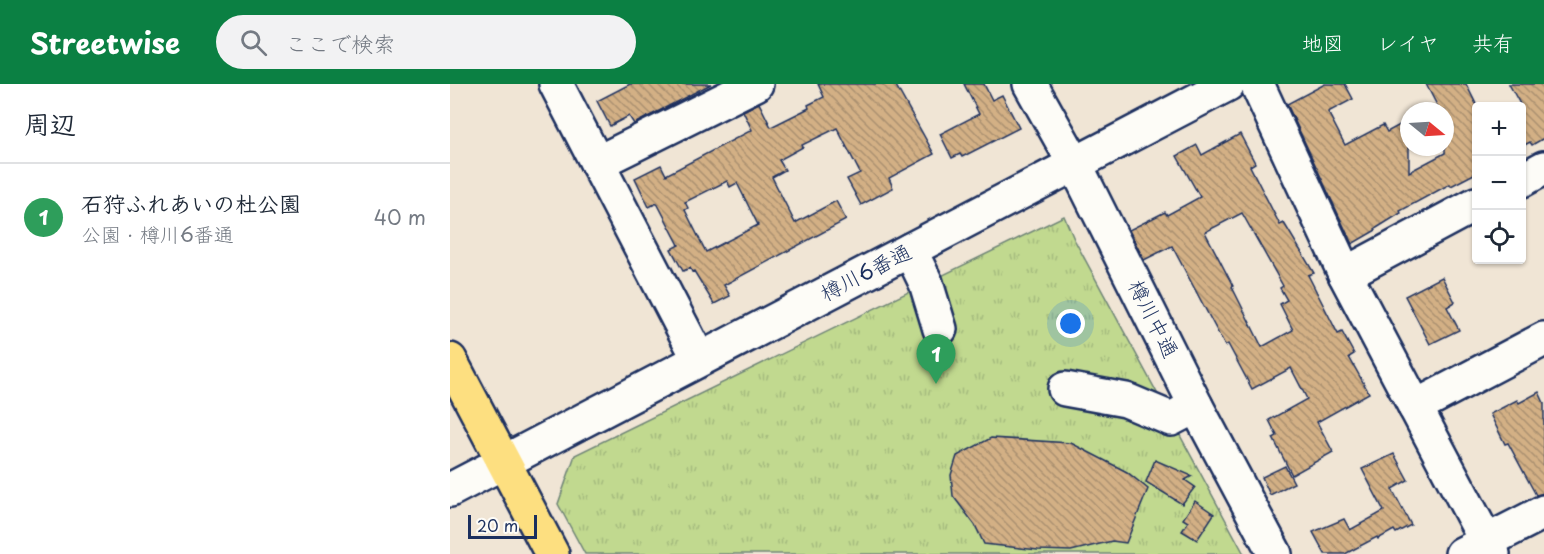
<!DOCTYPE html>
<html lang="ja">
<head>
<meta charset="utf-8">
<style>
  :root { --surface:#fff; --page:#f2f2f3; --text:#1f2937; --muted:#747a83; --line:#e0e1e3; --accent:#0b8043 }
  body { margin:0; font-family:"Playpen Sans","Klee One",sans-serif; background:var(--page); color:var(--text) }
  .controls { position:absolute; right:18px; top:18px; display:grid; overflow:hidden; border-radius:6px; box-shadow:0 2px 4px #0004 }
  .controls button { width:54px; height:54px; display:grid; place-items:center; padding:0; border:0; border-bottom:2px solid var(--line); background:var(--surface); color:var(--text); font:30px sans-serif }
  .compass { position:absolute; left:950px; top:18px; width:54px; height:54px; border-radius:50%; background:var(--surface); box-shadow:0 2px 4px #0004; rotate:108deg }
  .scale { position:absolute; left:18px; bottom:15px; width:69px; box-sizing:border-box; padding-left:6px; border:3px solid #1b2f5e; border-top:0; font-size:16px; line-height:21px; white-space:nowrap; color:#1b2f5e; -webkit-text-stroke:4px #fdfcf7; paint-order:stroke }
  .you { position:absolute; left:621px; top:240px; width:21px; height:21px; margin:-15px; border:4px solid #fff; border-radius:50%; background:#1a73e8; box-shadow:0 0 0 9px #1a73e833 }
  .badge { display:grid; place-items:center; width:39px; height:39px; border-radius:50%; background:var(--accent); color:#fff; font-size:20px; font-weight:700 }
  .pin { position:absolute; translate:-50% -50px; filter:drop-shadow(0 2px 3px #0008) }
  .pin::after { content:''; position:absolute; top:32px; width:21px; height:18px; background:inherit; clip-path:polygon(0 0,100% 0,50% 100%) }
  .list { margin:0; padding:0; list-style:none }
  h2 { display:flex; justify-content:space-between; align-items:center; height:78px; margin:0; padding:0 24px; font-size:26px }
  h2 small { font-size:20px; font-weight:400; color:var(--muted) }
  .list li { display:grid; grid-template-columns:39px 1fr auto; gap:18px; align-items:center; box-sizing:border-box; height:108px; padding:0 24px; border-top:2px solid var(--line) }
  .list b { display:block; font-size:22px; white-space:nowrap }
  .list p { margin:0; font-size:20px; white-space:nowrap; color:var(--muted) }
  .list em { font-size:20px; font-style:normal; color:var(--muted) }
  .icon { flex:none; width:33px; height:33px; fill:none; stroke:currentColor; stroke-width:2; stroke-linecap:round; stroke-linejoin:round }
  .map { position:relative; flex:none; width:1094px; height:470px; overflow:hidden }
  header { display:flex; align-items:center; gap:36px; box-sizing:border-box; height:84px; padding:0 30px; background:var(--accent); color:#fff }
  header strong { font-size:28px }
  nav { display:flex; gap:33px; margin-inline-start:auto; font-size:21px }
  .search { width:420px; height:54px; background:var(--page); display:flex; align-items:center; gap:15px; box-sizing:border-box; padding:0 21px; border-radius:33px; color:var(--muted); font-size:22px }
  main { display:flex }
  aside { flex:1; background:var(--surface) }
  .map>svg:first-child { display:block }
</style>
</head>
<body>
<header>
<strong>Streetwise</strong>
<div class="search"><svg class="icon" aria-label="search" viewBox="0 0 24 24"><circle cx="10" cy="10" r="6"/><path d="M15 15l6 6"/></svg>ここで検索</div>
<nav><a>地図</a><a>レイヤ</a><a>共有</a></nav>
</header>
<main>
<aside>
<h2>周辺<small></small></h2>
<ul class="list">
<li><span class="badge" style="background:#2e9e5b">1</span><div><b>石狩ふれあいの杜公園</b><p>公園 · 樽川6番通</p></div><em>40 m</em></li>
</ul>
</aside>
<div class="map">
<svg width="1094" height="470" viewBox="0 0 1094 470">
  <defs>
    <pattern id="park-tufts" width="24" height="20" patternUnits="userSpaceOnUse" patternTransform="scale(1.5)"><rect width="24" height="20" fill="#c1d98f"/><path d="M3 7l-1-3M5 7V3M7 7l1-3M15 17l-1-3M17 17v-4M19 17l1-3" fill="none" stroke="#a5bb7e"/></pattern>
    <pattern id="building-back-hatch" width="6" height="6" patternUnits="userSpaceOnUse" patternTransform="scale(1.5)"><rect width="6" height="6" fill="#d3b085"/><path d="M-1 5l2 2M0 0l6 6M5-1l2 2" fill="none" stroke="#aa9070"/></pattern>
  </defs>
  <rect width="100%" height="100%" fill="#f0e5d5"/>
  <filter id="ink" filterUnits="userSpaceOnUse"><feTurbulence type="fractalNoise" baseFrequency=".0167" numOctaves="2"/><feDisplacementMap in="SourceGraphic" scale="12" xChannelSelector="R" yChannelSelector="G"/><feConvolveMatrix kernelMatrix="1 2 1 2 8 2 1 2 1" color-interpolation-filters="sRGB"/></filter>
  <g filter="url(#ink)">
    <path fill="url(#park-tufts)" stroke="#6e8476" stroke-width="1.5" d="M 614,132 L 624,155 L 794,470 L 135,470 L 108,420 L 125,371 Z"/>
    <g fill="url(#building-back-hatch)" stroke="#1b2f5e" stroke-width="1.5" fill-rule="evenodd">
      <path d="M 180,0 L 261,0 L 184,40 L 179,32 L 160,42 L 147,17 Z"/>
      <path d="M 368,0 L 445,0 L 484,70 L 439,94 L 443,104 L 411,121 L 397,95 L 410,89 L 387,44 L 352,61 L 353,63 L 329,76 L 335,86 L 322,93 L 345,139 L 386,117 L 396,136 L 274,201 L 280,212 L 264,220 L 244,187 L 242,188 L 240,184 L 233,187 L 221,165 L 229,161 L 207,119 L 199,123 L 185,94 L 211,81 L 216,91 L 302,46 L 293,27 L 309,19 L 321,43 L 359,24 L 358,21 L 374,13 ZM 277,97 L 280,103 L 287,99 L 308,141 L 256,168 L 235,126 L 238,124 L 235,118 Z"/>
      <path d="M 514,0 L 534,0 L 542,16 L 552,11 L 569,44 L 512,73 L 510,70 L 502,74 L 490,50 L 529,30 Z"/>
      <path d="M 875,0 L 895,0 L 903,15 L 878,28 L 895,61 L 933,41 L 937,48 L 959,36 L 959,88 L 995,69 L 995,27 L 990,27 L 976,0 L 1016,0 L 1026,20 L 1026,89 L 1001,102 L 1000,100 L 950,127 L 951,129 L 925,145 L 926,146 L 902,160 L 837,20 Z"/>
      <path d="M 1059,0 L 1094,0 L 1094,54 L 1082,61 L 1080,58 L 1071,63 L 1071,22 Z"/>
      <path d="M 790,50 L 805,79 L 800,82 L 830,141 L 834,139 L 864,189 L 858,191 L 888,250 L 892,248 L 904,270 L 899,273 L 919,309 L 867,338 L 883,368 L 842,391 L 823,354 L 827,352 L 819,336 L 857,315 L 841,284 L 802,305 L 778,260 L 775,262 L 722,162 L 694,176 L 679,146 L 715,128 L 717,131 L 750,113 L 727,72 L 747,61 L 752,71 ZM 792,129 L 833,202 L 830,204 L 837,216 L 830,220 L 843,246 L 812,263 L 782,203 L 783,202 L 755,148 Z"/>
      <path d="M 992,193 L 1005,218 L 997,223 L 1009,246 L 980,260 L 955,212 Z"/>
      <path d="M 1089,308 L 1094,319 L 1094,409 L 1086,411 L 1058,359 L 1055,360 L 1040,330 L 1067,316 L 1069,319 Z"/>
      <path d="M 541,354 L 621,359 L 677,388 L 698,405 L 676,459 L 662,457 L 621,467 L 588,466 L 534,460 L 525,441 L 503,412 L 501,391 L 507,372 Z"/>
      <path d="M 944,370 L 958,396 L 942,405 L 961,441 L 946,449 L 944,446 L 928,455 L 927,453 L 895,470 L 875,470 L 863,448 L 894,435 L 900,446 L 934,427 L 912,385 Z"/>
      <path d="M 705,376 L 742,392 L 735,396 L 745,403 L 732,420 L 696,398 Z"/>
      <path d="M 835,382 L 844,399 L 820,411 L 812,393 Z"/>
      <path d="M 745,417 L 764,430 L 747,456 L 732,447 L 738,438 L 733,435 Z"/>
    </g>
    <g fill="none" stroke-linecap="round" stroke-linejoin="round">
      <defs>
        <g id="minor">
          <path d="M 106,0 L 249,275"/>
          <path d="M 580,0 L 625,80 L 746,322 L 825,470"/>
          <path d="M 807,0 L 895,190 L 1043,470"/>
          <path d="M 147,79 L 306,0"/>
          <path d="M 1072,96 L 1094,84"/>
          <path d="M 460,166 L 476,199 L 490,245"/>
          <path d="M 895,190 L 1026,120"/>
          <path d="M 615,305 L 676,316 L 721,335 L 746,322"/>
          <path d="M 965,323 L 1094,255"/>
          <path d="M 0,406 L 778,0"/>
          <path d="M 1012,470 L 1094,428"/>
        </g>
        <path id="major" d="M 0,276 L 102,470"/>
      </defs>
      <use href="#minor" stroke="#1b2f5e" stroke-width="38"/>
      <use href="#major" stroke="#1b2f5e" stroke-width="38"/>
      <use href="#minor" stroke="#fdfcf7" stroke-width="33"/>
      <use href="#major" stroke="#fddf80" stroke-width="33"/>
    </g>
  </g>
  <g text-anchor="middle" stroke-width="4.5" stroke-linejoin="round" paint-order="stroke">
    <g font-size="21" fill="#1b2f5e" stroke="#fdfcf7">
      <text transform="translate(416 189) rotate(-27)" y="7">樽川6番通</text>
      <text transform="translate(703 235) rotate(63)" y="7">樽川中通</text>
    </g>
  </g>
</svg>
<div class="controls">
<button>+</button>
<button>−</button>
<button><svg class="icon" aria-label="locate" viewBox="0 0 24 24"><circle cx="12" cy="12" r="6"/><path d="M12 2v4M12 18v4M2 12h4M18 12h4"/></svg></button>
</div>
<svg class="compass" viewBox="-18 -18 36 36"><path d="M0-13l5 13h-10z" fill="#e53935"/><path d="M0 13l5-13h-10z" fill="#747a83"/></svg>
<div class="scale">20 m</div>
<div class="you"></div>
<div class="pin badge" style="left:486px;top:300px;background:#2e9e5b">1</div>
</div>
</main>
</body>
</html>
